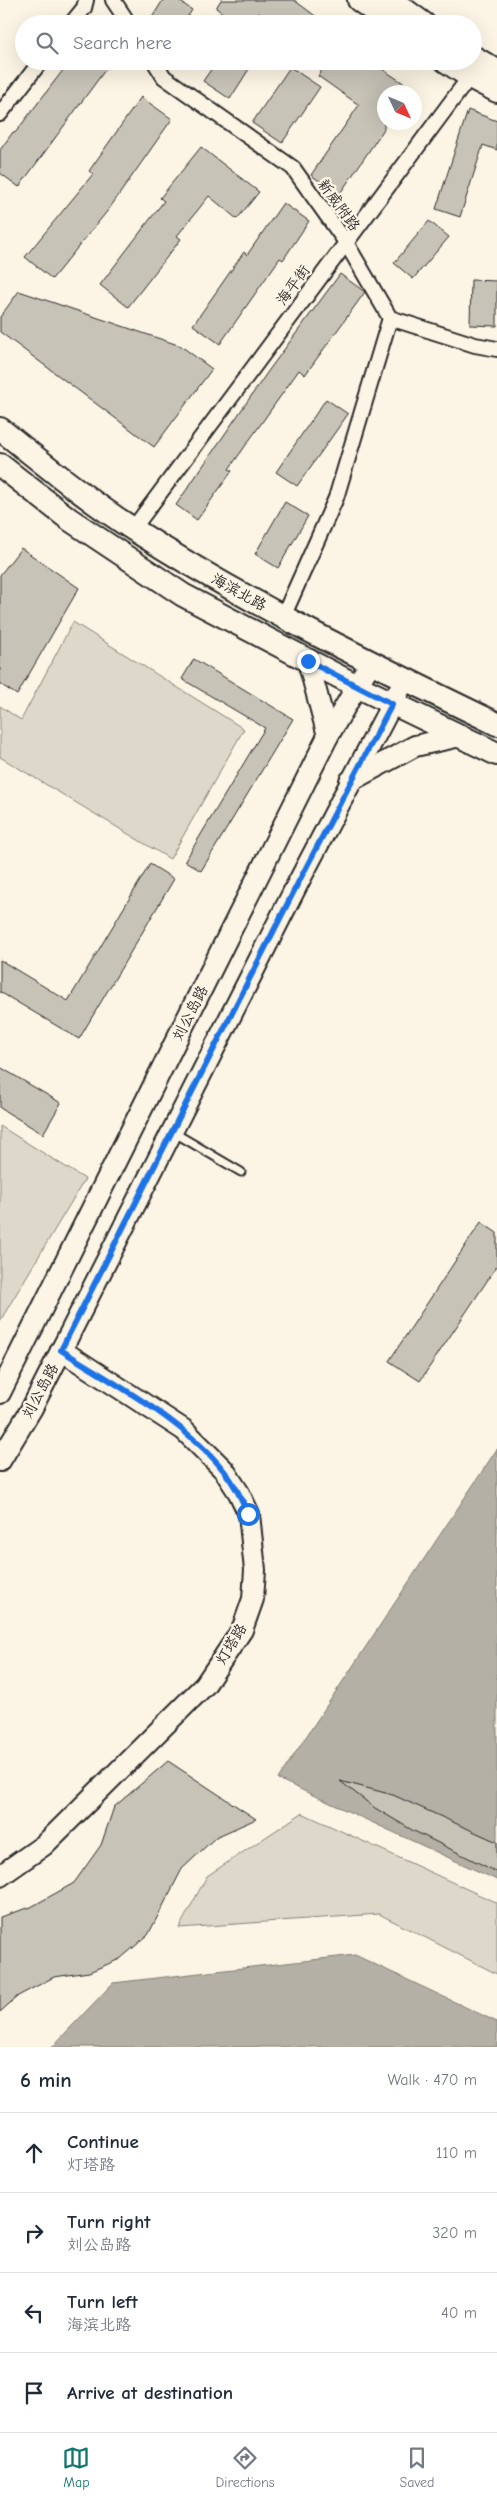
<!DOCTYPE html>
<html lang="en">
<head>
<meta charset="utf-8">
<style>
  :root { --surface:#fff; --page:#f6f6f7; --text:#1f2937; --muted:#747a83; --line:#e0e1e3; --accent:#0f766e }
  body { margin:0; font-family:"Comic Neue","LXGW WenKai TC",sans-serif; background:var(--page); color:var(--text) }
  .compass { position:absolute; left:377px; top:85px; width:45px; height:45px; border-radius:50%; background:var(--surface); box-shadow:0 5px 20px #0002; rotate:134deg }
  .stop { position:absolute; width:15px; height:15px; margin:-11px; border:4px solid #1a73e8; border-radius:50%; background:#fff }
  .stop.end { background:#1a73e8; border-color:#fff; box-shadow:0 1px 5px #0008 }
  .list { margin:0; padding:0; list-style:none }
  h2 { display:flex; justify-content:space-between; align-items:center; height:65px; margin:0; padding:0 20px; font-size:21px }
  h2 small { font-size:16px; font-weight:400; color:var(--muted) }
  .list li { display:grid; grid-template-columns:32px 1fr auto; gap:15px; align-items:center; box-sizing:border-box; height:80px; padding:0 20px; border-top:1px solid var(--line) }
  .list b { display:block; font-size:19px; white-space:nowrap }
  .list p { margin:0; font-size:16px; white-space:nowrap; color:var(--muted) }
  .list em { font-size:16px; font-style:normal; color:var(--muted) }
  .icon { flex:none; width:28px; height:28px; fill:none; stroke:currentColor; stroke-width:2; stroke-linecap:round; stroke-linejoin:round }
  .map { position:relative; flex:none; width:497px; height:2047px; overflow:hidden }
  .search { position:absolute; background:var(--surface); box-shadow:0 5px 20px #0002; left:15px; right:15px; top:15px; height:55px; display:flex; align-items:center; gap:12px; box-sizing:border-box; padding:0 18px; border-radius:28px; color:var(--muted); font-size:19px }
  .sheet { height:385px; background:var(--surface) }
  nav { display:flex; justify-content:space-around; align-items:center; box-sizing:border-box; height:70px; border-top:1px solid var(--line); background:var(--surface); font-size:14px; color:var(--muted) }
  nav a { display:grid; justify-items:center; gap:2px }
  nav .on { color:var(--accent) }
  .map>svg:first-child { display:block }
</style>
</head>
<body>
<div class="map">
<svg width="497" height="2047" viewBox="0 0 497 2047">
  <rect width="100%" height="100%" fill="#fcf5e5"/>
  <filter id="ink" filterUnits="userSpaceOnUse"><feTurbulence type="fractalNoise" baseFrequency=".02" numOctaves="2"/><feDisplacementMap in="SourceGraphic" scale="10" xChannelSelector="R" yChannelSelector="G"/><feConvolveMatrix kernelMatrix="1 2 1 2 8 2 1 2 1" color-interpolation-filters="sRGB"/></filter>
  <g filter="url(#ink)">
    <g fill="#ded8ca" stroke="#84827a">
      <path d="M 73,622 L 244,729 L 170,859 L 0,757 L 0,706 L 21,720 Z"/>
      <path d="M 0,1126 L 85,1179 L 0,1321 Z"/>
      <path d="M 302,1813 L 497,1903 L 497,1974 L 379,1914 L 179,1928 L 207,1876 Z"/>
    </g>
    <g fill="#b4b0a5" stroke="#7d7b74">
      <path d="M 497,1449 L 497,1880 L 278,1779 Z"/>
      <path d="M 355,1955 L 497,2022 L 497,2047 L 52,2047 L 113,1983 Z"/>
    </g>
    <g fill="#c8c3b7" stroke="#2b2b2b">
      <path d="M 163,0 L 178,0 L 192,10 L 183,24 L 148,24 Z"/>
      <path d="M 221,0 L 294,0 L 326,24 L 274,24 L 259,13 L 251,24 L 237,24 L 216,8 Z"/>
      <path d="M 70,61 L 101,61 L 108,66 L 19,187 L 0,173 L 0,150 L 13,132 L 15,133 Z"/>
      <path d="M 217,61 L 254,61 L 230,99 L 203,81 Z"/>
      <path d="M 328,61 L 370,61 L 417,92 L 384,92 L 384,129 L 339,195 L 311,175 L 359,105 L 318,76 Z"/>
      <path d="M 290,67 L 320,87 L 282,143 L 252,123 Z"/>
      <path d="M 141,97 L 172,119 L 109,209 L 52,279 L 25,257 L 93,174 L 89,171 Z"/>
      <path d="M 468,110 L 497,121 L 497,150 L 483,145 L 460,217 L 436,209 Z"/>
      <path d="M 201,147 L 259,192 L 237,219 L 209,196 L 177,236 L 181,239 L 128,307 L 100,285 L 164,201 L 160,198 Z"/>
      <path d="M 283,203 L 309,221 L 283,260 L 280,258 L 220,344 L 193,325 L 244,252 L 247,255 Z"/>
      <path d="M 429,221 L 449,237 L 413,279 L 394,263 Z"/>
      <path d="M 340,274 L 365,292 L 305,375 L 299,370 L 229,469 L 232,471 L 197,520 L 176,505 L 269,370 Z"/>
      <path d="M 471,280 L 497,281 L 497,326 L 470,325 Z"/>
      <path d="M 19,291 L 181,346 L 212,369 L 154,447 L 0,332 L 0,317 Z"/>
      <path d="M 326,399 L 348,414 L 297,486 L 276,472 Z"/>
      <path d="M 285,502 L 308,516 L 278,568 L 255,554 Z"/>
      <path d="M 21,548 L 79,588 L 17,695 L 0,684 L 0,575 Z"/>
      <path d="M 194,659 L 293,719 L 201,871 L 185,861 L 265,728 L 182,679 Z"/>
      <path d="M 150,864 L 174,879 L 79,1039 L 0,992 L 0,960 L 68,1001 Z"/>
      <path d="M 0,1067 L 61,1103 L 43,1134 L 0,1108 Z"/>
      <path d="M 481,1222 L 497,1233 L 497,1266 L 420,1381 L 389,1361 Z"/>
      <path d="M 168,1761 L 256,1819 L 216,1837 L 182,1869 L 148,1935 L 120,1959 L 89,1972 L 54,1977 L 18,1996 L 0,2012 L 0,1917 L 31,1907 L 74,1883 L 101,1845 L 114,1807 Z"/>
      <path d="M 340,1781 L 393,1795 L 497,1842 L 497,1872 L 412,1830 L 375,1808 Z"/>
    </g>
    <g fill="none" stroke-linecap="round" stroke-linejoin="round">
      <defs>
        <path id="lane" d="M 173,1132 L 241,1172"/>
        <g id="street">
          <path d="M 113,0 L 129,24"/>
          <path d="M 71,24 L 84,8 L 86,0"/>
          <path d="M 154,61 L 164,77 L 293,168 L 345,241 L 390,318 L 475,345 L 497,349"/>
          <path d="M 0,114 L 41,61"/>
          <path d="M 133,529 L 474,71"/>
          <path d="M 283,617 L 336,498 L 390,318"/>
        </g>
        <g id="secondary">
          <path d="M 308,661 L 328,736"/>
          <path d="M 350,781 L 415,746 L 460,736"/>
          <path d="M 0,1393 L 328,736 L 371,662"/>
          <path d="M 0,1461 L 32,1408 L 298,883 L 405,679"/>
          <path d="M 0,1876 L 44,1845 L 205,1685 L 242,1630 L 253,1599 L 255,1570 L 249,1514 L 239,1493 L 224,1470 L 184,1430 L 61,1350"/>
        </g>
        <g id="primary">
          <path d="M 359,0 L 392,24"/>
          <path d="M 391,0 L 424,24"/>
          <path d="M 473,57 L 497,71"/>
          <path d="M 446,61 L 470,77 L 497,91"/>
          <path d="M 0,429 C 43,463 86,499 133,529 C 249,604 373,664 497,724"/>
          <path d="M 0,465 L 69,519 L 183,595 L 357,686 L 497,754"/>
        </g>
      </defs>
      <use href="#lane" stroke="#2b2b2b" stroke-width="11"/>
      <use href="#street" stroke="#2b2b2b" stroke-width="18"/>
      <use href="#secondary" stroke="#2b2b2b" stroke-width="24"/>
      <use href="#primary" stroke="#2b2b2b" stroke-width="26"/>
      <use href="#lane" stroke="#fcf5e5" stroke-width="7"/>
      <use href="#street" stroke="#fcf5e5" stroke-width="14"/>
      <use href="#secondary" stroke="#fcf5e5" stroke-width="20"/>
      <use href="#primary" stroke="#fcf5e5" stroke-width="22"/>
    </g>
  </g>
  <g fill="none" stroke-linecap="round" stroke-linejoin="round" filter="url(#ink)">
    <path stroke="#1a73e8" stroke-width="6" d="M 248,1514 C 242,1499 235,1484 224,1471 C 185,1421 114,1384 61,1350 L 298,883 L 392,704 L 308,661"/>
  </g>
  <g text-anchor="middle" stroke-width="4.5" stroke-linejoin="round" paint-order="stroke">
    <g font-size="15" fill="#2b2b2b" stroke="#fcf5e5">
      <text transform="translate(339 205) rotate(54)" y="5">新威附路</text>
      <text transform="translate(293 285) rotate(-54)" y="5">海平街</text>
      <text transform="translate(239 592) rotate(29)" y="5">海滨北路</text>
      <text transform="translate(190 1013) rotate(-63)" y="5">刘公岛路</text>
      <text transform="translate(40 1391) rotate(-62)" y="5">刘公岛路</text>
      <text transform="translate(231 1644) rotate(-59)" y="5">灯塔路</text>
    </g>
  </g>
</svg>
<svg class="compass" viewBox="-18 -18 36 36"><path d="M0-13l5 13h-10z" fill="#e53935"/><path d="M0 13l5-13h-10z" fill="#747a83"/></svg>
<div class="stop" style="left:248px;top:1514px"></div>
<div class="stop end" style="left:308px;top:661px"></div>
<div class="search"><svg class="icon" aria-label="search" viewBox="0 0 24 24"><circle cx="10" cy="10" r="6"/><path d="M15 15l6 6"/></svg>Search here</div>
</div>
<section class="sheet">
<h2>6 min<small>Walk · 470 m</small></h2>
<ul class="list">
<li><svg class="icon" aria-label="ahead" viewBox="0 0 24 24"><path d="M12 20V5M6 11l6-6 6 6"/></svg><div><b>Continue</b><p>灯塔路</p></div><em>110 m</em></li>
<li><svg class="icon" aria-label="right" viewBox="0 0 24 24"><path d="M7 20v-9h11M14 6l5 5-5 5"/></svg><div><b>Turn right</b><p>刘公岛路</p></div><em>320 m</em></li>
<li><svg class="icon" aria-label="left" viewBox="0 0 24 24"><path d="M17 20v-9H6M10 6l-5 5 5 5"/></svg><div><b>Turn left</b><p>海滨北路</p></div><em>40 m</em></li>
<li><svg class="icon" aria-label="arrive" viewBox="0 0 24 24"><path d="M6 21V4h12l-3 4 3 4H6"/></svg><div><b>Arrive at destination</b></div></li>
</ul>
</section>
<nav>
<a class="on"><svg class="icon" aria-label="map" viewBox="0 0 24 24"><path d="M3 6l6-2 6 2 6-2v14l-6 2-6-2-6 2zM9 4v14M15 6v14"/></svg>Map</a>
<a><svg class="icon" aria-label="directions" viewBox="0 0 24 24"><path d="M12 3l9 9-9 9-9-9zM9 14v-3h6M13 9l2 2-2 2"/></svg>Directions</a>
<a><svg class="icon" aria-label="saved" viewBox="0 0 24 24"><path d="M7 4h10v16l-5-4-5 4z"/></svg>Saved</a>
</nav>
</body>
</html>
